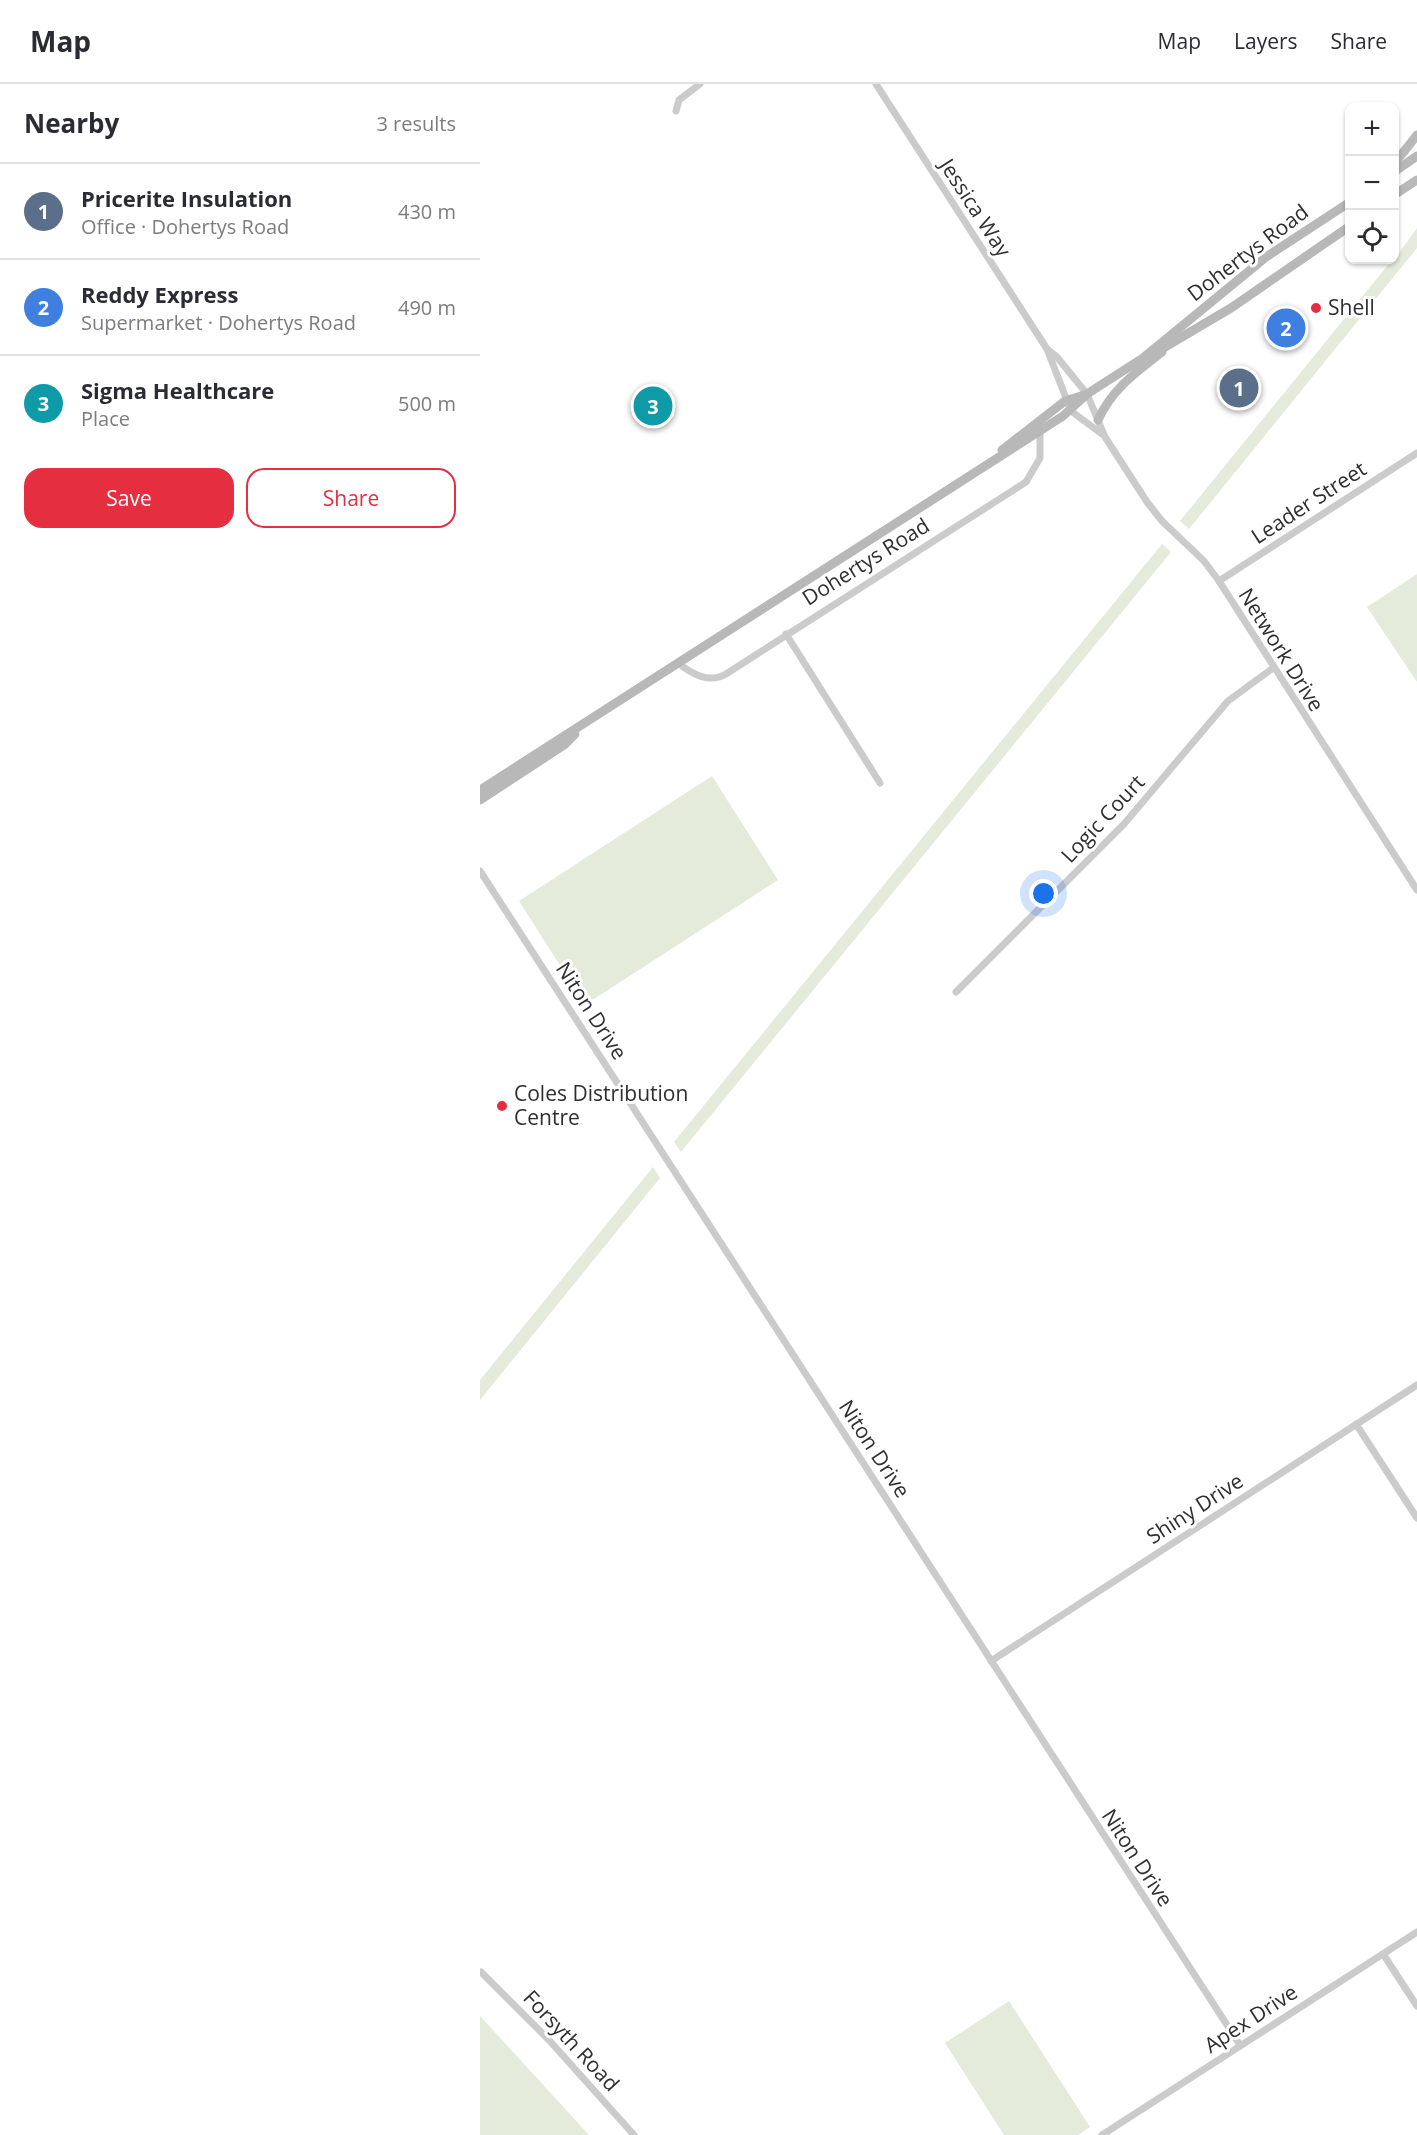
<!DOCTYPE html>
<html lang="en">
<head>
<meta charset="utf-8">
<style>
  :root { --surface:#fff; --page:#f2f2f3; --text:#2b2b33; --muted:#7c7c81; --line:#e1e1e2; --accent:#e52f41 }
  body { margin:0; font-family:"Open Sans",sans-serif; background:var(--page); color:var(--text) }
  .controls { position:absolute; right:18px; top:18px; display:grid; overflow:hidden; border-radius:12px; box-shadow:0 2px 4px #0004 }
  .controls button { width:54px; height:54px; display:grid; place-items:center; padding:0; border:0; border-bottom:2px solid var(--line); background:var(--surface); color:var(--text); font:30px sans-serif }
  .you { position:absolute; left:564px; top:810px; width:21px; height:21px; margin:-15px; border:4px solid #fff; border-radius:50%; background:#1a73e8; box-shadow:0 0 0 9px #1a73e833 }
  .badge { display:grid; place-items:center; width:39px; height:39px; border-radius:50%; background:var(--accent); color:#fff; font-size:20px; font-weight:700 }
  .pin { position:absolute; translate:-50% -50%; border:3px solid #fff; box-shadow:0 2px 6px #0006 }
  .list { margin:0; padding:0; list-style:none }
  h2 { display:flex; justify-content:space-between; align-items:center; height:78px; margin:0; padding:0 24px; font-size:26px }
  h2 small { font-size:20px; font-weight:400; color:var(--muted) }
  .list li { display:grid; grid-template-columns:39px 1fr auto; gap:18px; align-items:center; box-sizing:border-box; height:96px; padding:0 24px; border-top:2px solid var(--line) }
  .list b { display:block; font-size:22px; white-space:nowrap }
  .list p { margin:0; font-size:20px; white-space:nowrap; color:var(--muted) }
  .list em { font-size:20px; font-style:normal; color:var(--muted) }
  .actions { display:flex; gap:12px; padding:18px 24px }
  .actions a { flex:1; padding:14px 0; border:2px solid var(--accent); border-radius:18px; text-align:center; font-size:21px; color:var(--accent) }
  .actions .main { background:var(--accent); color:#fff }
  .icon { flex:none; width:33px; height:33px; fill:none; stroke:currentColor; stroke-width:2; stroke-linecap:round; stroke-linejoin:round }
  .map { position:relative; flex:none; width:937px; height:2051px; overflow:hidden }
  header { display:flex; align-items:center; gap:36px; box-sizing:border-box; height:84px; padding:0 30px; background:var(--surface); border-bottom:2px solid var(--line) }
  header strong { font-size:28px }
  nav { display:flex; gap:33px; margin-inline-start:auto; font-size:21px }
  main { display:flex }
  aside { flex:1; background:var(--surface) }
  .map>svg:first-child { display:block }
</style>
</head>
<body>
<header>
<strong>Map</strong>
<nav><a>Map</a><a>Layers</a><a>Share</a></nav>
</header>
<main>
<aside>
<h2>Nearby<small>3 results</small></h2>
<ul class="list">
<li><span class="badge" style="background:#5c6f8a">1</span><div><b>Pricerite Insulation</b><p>Office · Dohertys Road</p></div><em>430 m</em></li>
<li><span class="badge" style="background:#3f7fe0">2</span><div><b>Reddy Express</b><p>Supermarket · Dohertys Road</p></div><em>490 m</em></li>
<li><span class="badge" style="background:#0f9aa8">3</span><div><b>Sigma Healthcare</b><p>Place</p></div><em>500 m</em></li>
</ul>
<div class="actions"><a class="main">Save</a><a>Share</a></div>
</aside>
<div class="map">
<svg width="937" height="2051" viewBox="0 0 937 2051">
  <rect width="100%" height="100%" fill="#fff"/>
  <g fill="#e4ebdb">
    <path d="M 937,144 L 937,164 L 709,445 L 700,437 L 912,176 L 914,176 Z"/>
    <path d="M 682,460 L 691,468 L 201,1068 L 194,1058 Z"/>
    <path d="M 937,490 L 937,598 L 887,523 Z"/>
    <path d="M 232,692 L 298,796 L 114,915 L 104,919 L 39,817 Z"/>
    <path d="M 173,1083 L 180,1094 L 0,1316 L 0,1296 Z"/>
    <path d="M 529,1917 L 610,2043 L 598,2051 L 524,2051 L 465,1959 Z"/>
    <path d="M 0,1932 L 109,2051 L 0,2051 Z"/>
  </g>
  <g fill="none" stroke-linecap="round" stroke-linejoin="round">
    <g stroke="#cbcbcb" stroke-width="7">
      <path d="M 396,0 L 567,265 L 591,327 L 622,350"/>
      <path d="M 196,27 L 199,16 L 220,0"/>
      <path d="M 567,265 L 577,273 L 607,310 L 625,353 L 667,418 L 682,437 L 724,477 L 739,497 L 937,806"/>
      <path d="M 739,497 L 937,369"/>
      <path d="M 306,550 L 400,699"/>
      <path d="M 198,579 C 212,590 229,600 246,590 L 546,398 L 560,374 L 560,348"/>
      <path d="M 0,787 L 760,1961"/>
      <path d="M 476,908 L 644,740 L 748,617 L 793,584"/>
      <path d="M 876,1340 L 937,1434"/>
      <path d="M 511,1577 L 937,1301"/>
      <path d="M 903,1870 L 937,1922"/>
      <path d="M 1,1888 L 69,1956 L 154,2051"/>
      <path d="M 622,2051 L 937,1848"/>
    </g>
    <g stroke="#b8b8b8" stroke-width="9">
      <path d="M 914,80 L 937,51"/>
      <path d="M 914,88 L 937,72"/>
      <path d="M 914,111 L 937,96"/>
      <path d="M 673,270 L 751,224 L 870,142"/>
      <path d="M 618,336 C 632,305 655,289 682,268"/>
      <path d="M 522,366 L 585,317 L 604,311"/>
      <path d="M 0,706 L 583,332 L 607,310 L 663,274 L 786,173 L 870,118"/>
      <path d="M 0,716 L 84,661 L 95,650"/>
    </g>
  </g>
  <g fill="#e52f41" stroke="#fff" stroke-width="2">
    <circle cx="836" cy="224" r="6"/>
    <circle cx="22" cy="1022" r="6"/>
  </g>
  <g text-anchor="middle" stroke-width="6" stroke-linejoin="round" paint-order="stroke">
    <g font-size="21" fill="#2e2e2e" stroke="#fff">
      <text transform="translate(495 124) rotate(57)" y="7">Jessica Way</text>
      <text transform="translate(768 169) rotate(-37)" y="7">Dohertys Road</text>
      <text transform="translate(829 419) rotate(-33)" y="7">Leader Street</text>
      <text transform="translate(386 478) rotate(-32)" y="7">Dohertys Road</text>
      <text transform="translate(801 566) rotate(58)" y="7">Network Drive</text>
      <text transform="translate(623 735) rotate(-47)" y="7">Logic Court</text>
      <text transform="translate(111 927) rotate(57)" y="7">Niton Drive</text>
      <text transform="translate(394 1365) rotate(57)" y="7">Niton Drive</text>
      <text transform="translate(715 1425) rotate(-33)" y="7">Shiny Drive</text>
      <text transform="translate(657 1774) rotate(57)" y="7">Niton Drive</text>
      <text transform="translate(771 1935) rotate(-33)" y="7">Apex Drive</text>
      <text transform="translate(91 1957) rotate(47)" y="7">Forsyth Road</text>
    </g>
    <g font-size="21" fill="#2e2e2e" stroke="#fff" text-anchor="start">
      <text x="848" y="231">Shell</text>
      <text x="34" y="1017">Coles Distribution<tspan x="34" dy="24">Centre</tspan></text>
    </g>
  </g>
</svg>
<div class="controls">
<button>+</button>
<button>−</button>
<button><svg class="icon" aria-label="locate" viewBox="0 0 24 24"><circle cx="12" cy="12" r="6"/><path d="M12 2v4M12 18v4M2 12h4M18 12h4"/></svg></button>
</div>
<div class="you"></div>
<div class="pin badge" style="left:759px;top:304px;background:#5c6f8a">1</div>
<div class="pin badge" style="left:806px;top:244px;background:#3f7fe0">2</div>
<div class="pin badge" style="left:173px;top:322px;background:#0f9aa8">3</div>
</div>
</main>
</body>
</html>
